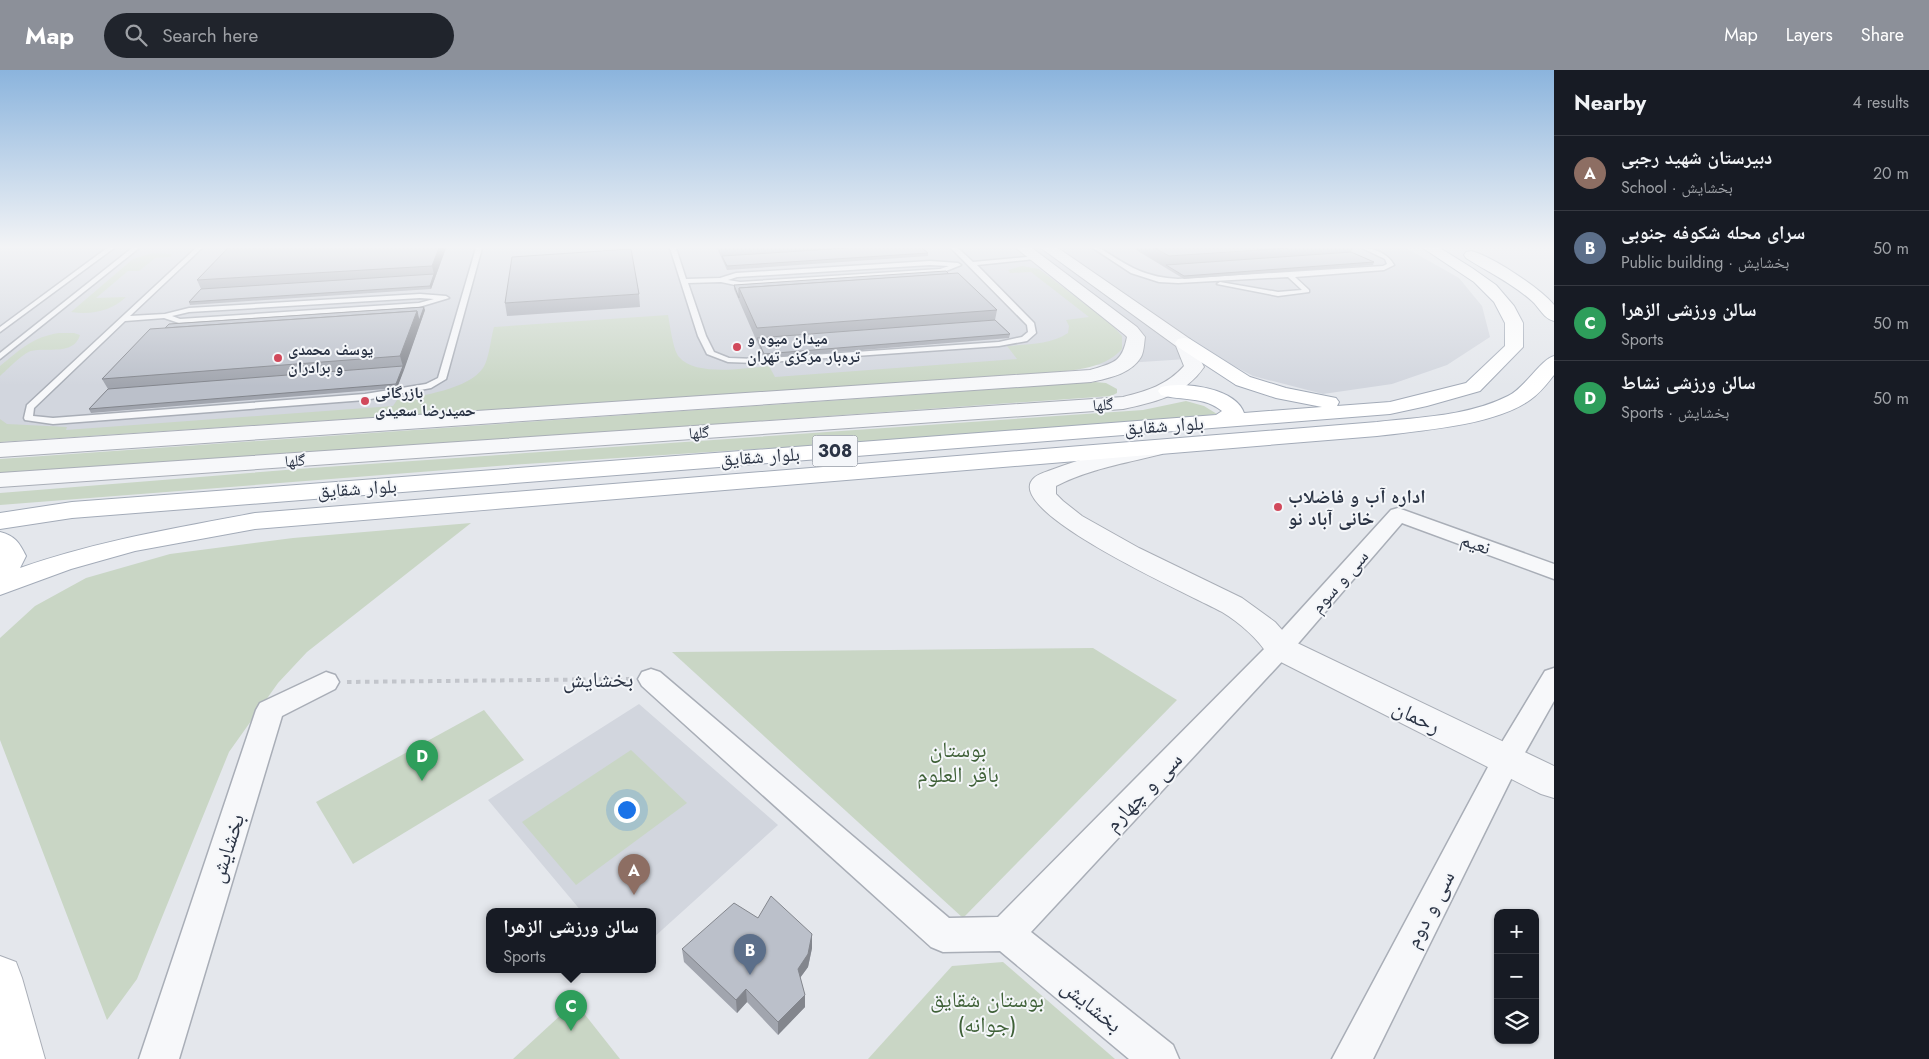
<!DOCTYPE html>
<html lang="en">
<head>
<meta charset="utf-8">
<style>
  :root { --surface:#171b24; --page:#20242c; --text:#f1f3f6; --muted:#9ea1a6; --line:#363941; --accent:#8c9099 }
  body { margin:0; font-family:Jost,"Noto Naskh Arabic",sans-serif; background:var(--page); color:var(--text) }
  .controls { position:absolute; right:15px; bottom:15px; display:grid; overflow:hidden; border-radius:10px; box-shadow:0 1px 4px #0004 }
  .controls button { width:45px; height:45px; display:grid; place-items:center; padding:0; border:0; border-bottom:1px solid var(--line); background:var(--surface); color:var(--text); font:25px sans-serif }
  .you { position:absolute; left:626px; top:739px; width:18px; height:18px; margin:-12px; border:4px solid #fff; border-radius:50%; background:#1a73e8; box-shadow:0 0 0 8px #1a73e833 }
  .badge { display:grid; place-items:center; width:32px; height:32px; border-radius:50%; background:var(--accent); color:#fff; font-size:16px; font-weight:700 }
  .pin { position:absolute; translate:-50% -41px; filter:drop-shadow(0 1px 2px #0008) }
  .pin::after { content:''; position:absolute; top:26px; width:18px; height:15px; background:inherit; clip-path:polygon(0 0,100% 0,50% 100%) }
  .popup { position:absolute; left:486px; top:838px; width:170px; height:65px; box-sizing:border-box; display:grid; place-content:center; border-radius:10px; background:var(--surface); filter:drop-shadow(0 1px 4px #0005); font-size:16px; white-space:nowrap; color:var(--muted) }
  .popup b { font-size:19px; color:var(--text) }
  .popup::after { content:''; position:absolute; left:50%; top:100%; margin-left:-10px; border:10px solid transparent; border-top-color:var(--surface) }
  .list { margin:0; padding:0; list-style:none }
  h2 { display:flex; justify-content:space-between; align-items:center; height:65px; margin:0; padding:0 20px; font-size:21px }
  h2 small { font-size:16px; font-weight:400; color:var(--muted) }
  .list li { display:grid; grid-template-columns:32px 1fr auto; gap:15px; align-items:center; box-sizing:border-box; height:75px; padding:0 20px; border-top:1px solid var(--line) }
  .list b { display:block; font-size:19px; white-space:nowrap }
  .list p { margin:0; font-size:16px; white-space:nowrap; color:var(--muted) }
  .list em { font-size:16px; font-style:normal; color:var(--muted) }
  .icon { flex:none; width:28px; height:28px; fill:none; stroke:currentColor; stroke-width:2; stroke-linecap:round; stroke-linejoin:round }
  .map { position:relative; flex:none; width:1554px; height:989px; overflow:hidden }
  header { display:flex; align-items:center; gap:30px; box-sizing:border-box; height:70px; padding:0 25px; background:var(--accent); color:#fff }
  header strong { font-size:24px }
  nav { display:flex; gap:28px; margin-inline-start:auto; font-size:18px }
  .search { width:350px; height:45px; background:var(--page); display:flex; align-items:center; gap:12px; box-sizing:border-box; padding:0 18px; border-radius:28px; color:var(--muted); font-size:19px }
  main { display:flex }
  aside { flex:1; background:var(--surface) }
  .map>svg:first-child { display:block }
</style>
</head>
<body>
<header>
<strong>Map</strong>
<div class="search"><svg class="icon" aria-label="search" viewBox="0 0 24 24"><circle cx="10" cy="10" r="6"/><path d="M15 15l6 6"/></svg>Search here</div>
<nav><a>Map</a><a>Layers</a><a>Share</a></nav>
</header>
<main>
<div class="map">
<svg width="1554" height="989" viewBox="0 0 1554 989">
  <rect width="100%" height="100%" fill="#e4e7ec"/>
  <g fill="#d2d6de">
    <path d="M 0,178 L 1406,178 L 1459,208 L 1482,236 L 1490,267 L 1447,295 L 1392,314 L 1323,324 L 1253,306 L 1217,287 L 0,367 Z"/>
    <path d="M 639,634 L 778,755 L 652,869 L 652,842 L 582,842 L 488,730 Z"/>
  </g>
  <g fill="#c9d6c5">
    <path d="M 153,183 L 172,184 L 170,187 L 155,188 L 139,201 L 128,201 L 96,228 L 126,227 C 111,241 92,245 71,242 L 133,189 Z"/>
    <path d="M 1022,196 L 1039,199 L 1109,252 L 1122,266 L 1122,279 C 1103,300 1072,300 1046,303 L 0,372 L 0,349 L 7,354 L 67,357 L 66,360 L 393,336 L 397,330 C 421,326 469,319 483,298 C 489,290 491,267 494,257 L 668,245 C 670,255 673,280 679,287 C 696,307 746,298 769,296 L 775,307 L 1017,289 L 1007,276 C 1028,274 1050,275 1068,263 L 1069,256 L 1066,250 L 1089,247 L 1031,202 L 1010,203 L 1008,200 Z"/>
    <path d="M 59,263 L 74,263 L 80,265 C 74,286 46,277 31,281 C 23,283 7,300 0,306 L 0,296 C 20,280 32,267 59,263 Z"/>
    <path d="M 1095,312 L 1106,313 L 1117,319 L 1117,323 L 1111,326 L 0,405 L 0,389 Z"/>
    <path d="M 1186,331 L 1204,336 L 1217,344 L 1066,359 L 510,395 L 0,435 L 0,423 L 311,398 L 1143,340 Z"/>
    <path d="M 471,453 L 307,582 L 278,613 L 229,682 L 137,909 L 107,950 L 0,670 L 0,568 L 35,536 L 86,508 L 170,484 L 293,468 Z"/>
    <path d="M 1093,578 L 1177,630 L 963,848 L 672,582 Z"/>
    <path d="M 484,640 L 524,690 L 353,794 L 316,732 Z"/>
    <path d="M 631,680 L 687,733 L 576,815 L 522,752 Z"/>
    <path d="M 1003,892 L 1115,989 L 868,989 L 952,896 Z"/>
    <path d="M 575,932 L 620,989 L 513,989 Z"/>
  </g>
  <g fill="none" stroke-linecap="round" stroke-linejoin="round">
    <defs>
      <g id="service">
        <path d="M 107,178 L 114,178 L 0,262 L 0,257 Z"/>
        <path d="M 132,178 L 139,178 L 0,289 L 0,283 Z"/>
        <path d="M 196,178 L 202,178 L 130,246 L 165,244 L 189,238 L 420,224 L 446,226 L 449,228 L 419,237 L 179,253 L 164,248 L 125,251 L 34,338 L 33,346 L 53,348 L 365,324 L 426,314 L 438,308 L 476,178 L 482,178 L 446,309 L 431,318 L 365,330 L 53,354 L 25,350 L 24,348 L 27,335 ZM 420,228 L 434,229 L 419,233 L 180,249 L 172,246 L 189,242 Z"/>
        <path d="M 670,178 L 676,178 L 686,209 L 720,208 L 736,203 L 930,191 L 958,193 L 961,195 L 941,203 L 740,216 L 721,212 L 688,213 L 706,266 L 714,282 L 729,288 L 756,289 L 999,272 L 1022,267 L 1028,262 L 1027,255 L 951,178 L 958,178 L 973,192 L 1037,186 L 1038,187 L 1035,189 L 977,195 L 1034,253 L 1036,263 L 1027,271 L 999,276 L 756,293 L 728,292 L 707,284 L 698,266 ZM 930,195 L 949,196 L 940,199 L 740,212 L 728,210 L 737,207 Z"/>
        <path d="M 1093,178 L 1100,178 C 1128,196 1143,207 1178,209 L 1383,196 L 1387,194 L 1385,189 L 1362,178 C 1375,178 1388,184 1394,195 L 1384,200 L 1295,207 L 1309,220 L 1309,222 L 1278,226 L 1217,214 L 1220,212 L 1278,222 L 1302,220 L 1288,207 L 1178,213 L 1159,212 L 1131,203 Z"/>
      </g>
      <g id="minor">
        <path d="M 1398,438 L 1554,494 L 1554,509 L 1402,453 L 1289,584 L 1031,862 L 1173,975 L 1179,989 L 1129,989 L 1000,881 L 943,882 L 931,877 L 642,616 L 638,609 L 642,602 L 651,599 L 660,602 L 949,848 L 998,847 L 1271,572 L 1391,440 Z"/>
        <path d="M 1554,598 L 1554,631 L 1518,695 L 1373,989 L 1332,989 L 1496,682 L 1545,601 Z"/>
        <path d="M 326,602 L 335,605 L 339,612 L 335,619 L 282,646 L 179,989 L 139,989 L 256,640 L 260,633 Z"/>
      </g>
      <g id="tertiary">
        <path d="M 1016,178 L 1032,178 L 1137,257 L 1145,267 C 1144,273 1144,282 1141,287 C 1131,304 1109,308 1091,312 L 0,387 L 0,373 L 1090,300 C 1113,293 1122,293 1127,267 L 1125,265 Z"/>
        <path d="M 1041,178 L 1058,178 L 1190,269 L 1204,297 C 1184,326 1155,332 1123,339 L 0,417 L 0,403 L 1123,327 C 1147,321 1167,315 1184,296 L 1176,276 Z"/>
        <path d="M 1154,372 L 1162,374 L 1165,379 L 1162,384 C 1126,393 1089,399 1056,416 L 1056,424 L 1063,431 L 1082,446 L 1139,478 L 1242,528 L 1275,552 L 1291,570 L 1554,696 L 1554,728 L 1541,724 L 1269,586 C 1257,568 1240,553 1222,542 C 1202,530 998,441 1034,408 C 1038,404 1046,402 1051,400 C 1084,387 1119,380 1154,372 Z"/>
      </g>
      <path id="secondary" d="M 0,886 L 16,892 L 22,908 L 45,989 L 0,989 Z"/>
      <g id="primary">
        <path d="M 1423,178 L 1440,178 L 1472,198 L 1496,215 L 1514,236 L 1523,253 L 1523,277 L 1480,321 L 1427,336 L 1390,344 L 72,448 L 0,459 L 0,443 L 72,432 L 1216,345 L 1222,341 C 1204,326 1182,331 1161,325 L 1158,321 L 1161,317 C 1183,311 1236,318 1244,343 L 1322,337 L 1276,328 L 1236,315 L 1178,277 L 1175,273 L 1178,269 L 1184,268 L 1190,269 L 1250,307 L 1286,318 L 1336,328 L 1339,332 L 1337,336 L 1390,332 L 1466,313 L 1505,276 L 1505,253 L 1494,232 L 1474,212 Z"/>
        <path d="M 1471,181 C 1492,186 1540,218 1554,235 L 1554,251 C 1544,249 1539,237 1532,231 C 1512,213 1488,202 1466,188 L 1464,185 L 1466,182 Z"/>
        <path d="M 1554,286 L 1554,305 C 1547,314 1540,323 1530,330 C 1493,356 1422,360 1377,366 L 255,459 L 135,481 L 71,499 L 0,525 L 0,462 C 15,466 19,472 26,486 L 20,498 C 96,471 176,458 255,443 L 1377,352 C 1421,347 1468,346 1508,326 C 1526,317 1540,290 1554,286 Z"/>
      </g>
    </defs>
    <use href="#service" stroke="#a9aeb7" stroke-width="3"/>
    <use href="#minor" stroke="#a9aeb7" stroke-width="3"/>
    <use href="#tertiary" stroke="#a9aeb7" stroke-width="2"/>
    <use href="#secondary" stroke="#a9aeb7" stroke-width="2"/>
    <use href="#primary" stroke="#a3abb8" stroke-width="2"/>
    <path stroke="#c2c5cb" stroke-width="4" stroke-dasharray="4.5 4.5" stroke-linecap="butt" d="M 347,612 L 631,609"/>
    <use href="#service" fill="#f7f8fa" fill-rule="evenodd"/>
    <use href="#minor" fill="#f7f8fa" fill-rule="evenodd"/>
    <use href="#tertiary" fill="#f7f8fa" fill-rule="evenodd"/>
    <use href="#secondary" fill="#fff" fill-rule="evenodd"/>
    <use href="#primary" fill="#fff" fill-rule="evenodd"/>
  </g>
  <g fill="#a1a5ae">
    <path d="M 446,178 L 431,219 L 190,235 L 189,232 L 201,219 L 197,210 Z"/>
    <path d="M 717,178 L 922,178 L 928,183 L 928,186 L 727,200 Z"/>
    <path d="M 1133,178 L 1353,178 L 1351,182 L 1374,192 L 1373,195 L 1184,209 Z"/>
    <path d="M 949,204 L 997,240 L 995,250 L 1010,264 L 1009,268 L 764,288 L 734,219 L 734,215 Z"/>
    <path d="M 639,224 L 640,237 L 507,246 L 505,233 Z"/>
    <path d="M 425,240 L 397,318 L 91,343 L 89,339 L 108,319 L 102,309 Z"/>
    <path d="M 758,848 L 812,864 L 812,878 L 808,897 L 800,908 L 805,925 L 805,937 L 778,965 L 747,932 L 737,943 L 684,892 L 682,879 Z"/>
  </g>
  <g fill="#83868d">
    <path d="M 439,178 L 446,178 L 431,219 L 430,216 L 434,204 L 432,196 Z"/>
    <path d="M 424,237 L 425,240 L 404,300 L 400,286 L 417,241 Z"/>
    <path d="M 403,296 L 404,300 L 397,318 L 396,314 Z"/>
    <path d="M 812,864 L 812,878 L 808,897 L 797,912 L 798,899 Z"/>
    <path d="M 746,919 L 747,932 L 737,943 L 736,930 Z"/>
    <path d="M 805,925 L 805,937 L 778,965 L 778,952 Z"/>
  </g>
  <g fill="#bbc0ca" stroke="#83868d">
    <path d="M 228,178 L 439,178 L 432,196 L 197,210 Z"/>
    <path d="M 849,178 L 922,178 L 928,183 L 727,196 L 722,186 Z"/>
    <path d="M 1155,178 L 1289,178 L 1169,186 Z"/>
    <path d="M 631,179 L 639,224 L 505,233 L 512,187 Z"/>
    <path d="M 1351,182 L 1374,192 L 1184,206 L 1166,195 Z"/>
    <path d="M 946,201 L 949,204 L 739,218 L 739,228 L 734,215 Z"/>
    <path d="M 958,203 L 997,240 L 757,258 L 739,218 Z"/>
    <path d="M 434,204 L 430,216 L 189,232 L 201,219 Z"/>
    <path d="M 424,237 L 419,251 L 417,241 L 165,258 L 169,254 Z"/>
    <path d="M 417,241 L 400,286 L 102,309 L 150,259 Z"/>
    <path d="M 995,250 L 1010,264 L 764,284 L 757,268 Z"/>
    <path d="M 403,296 L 396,314 L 89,339 L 108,319 Z"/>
    <path d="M 771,826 L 812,864 L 808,884 L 798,899 L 805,925 L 778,952 L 746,919 L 736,930 L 682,879 L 734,833 L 758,848 Z"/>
  </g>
  <linearGradient id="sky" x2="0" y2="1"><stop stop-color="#8bb4dd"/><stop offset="0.56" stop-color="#f3f4f6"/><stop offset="1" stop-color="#f3f4f6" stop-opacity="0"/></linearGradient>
  <rect width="1554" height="316" fill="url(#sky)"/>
  <g fill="#d1495b" stroke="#f4f6f9" stroke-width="2">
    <circle cx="737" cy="277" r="5"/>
    <circle cx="278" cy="288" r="5"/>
    <circle cx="365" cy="331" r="5"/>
    <circle cx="1278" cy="437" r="5"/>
  </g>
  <g text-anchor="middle" stroke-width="4" stroke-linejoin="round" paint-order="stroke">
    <g font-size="16" font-weight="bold" fill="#2b3445" stroke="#f4f6f9" text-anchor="start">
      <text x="747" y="274">میدان میوه و<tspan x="747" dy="18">تره‌بار مرکزی تهران</tspan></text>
      <text x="288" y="285">یوسف محمدی<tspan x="288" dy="18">و برادران</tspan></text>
      <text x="375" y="328">بازرگانی<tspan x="375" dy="18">حمیدرضا سعیدی</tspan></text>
    </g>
    <g font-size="16" fill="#2b3445" stroke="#f4f6f9">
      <text transform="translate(1103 334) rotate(-4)" y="6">گلها</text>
      <text transform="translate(699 362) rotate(-4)" y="6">گلها</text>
      <text transform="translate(295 390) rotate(-4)" y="6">گلها</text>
    </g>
    <rect fill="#f4f6f9" stroke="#676e7b" stroke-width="1" x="812.5" y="365.5" width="45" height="31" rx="4"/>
    <g font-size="18" font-weight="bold" fill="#2b3445">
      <text x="835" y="387">308</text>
    </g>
    <g font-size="19" fill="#2b3445" stroke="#f4f6f9">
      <text transform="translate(1164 355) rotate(-4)" y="7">بلوار شقایق</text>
      <text transform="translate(760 386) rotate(-4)" y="7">بلوار شقایق</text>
      <text transform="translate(357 418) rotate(-4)" y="7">بلوار شقایق</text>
      <text transform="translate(1476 473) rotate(20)" y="7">نعیم</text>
      <text transform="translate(1339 511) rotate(-49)" y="7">سی و سوم</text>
    </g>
    <g font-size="19" font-weight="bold" fill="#2b3445" stroke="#f4f6f9" text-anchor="start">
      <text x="1288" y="433">اداره آب و فاضلاب<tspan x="1288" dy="22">خانی آباد نو</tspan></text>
    </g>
    <g font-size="22" fill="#2b3445" stroke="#f4f6f9">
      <text transform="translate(598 609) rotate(-1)" y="8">بخشایش</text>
      <text transform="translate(1417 646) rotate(26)" y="8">رحمان</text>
      <text transform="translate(1143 721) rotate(-46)" y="8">سی و چهارم</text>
      <text transform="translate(226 778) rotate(-72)" y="8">بخشایش</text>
      <text transform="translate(1429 839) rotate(-63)" y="8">سی و دوم</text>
      <text transform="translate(1092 935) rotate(39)" y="8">بخشایش</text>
    </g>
    <g font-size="22" fill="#3f6138" stroke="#f4f6f9">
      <text x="958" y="687">بوستان<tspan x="958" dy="25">باقر العلوم</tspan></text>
      <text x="987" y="937">بوستان شقایق<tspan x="987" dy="25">(جوانه)</tspan></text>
    </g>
  </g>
</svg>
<div class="controls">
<button>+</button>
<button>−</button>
<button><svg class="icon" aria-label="layers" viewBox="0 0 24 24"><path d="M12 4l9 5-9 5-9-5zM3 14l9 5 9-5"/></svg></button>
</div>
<div class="you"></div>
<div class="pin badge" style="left:634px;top:825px;background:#8d6e63">A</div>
<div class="pin badge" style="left:750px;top:905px;background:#5c6f8a">B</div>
<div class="pin badge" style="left:571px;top:961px;background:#2e9e5b">C</div>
<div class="popup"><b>سالن ورزشی الزهرا</b>Sports</div>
<div class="pin badge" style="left:422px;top:711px;background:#2e9e5b">D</div>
</div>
<aside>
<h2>Nearby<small>4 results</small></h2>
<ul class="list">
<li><span class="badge" style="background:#8d6e63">A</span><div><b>دبیرستان شهید رجبی</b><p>School · بخشایش</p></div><em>20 m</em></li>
<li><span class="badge" style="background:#5c6f8a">B</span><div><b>سرای محله شکوفه جنوبی</b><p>Public building · بخشایش</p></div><em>50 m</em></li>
<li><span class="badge" style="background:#2e9e5b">C</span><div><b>سالن ورزشی الزهرا</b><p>Sports</p></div><em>50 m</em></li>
<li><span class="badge" style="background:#2e9e5b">D</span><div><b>سالن ورزشی نشاط</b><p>Sports · بخشایش</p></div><em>50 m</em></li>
</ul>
</aside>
</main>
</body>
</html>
